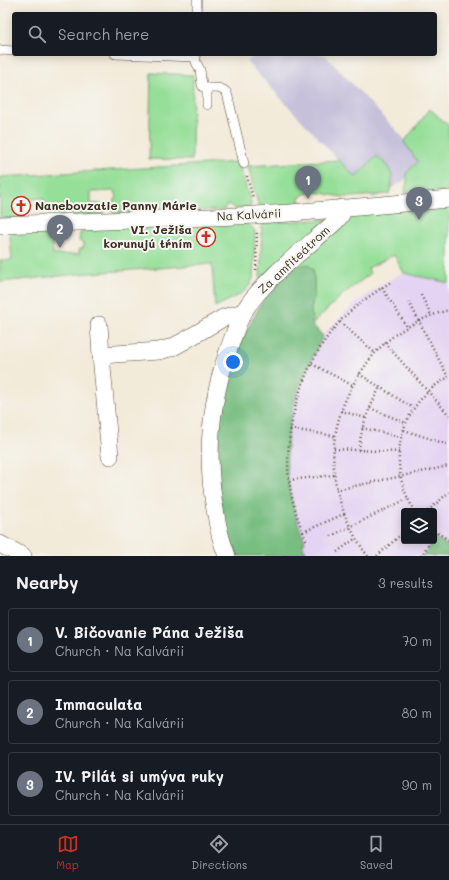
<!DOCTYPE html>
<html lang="en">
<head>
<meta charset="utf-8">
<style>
  :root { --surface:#171b24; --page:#242831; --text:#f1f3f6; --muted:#9ea1a6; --line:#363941; --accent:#c8321e }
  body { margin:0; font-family:Mali,sans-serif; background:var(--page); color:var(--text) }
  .controls { position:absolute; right:12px; bottom:12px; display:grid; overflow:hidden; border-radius:4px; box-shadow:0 2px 10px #0003 }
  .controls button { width:36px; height:36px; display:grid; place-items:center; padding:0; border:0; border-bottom:1px solid var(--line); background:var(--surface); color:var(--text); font:20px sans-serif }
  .you { position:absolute; left:233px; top:362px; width:14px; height:14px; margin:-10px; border:3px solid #fff; border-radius:50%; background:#1a73e8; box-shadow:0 0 0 6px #1a73e833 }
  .badge { display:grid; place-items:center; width:26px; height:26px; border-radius:50%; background:var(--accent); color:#fff; font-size:13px; font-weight:700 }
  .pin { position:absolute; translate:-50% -33px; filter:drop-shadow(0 1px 2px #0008) }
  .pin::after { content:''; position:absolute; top:21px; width:14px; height:12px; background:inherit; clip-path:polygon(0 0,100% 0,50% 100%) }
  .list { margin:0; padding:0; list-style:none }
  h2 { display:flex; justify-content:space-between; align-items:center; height:52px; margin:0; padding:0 16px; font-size:17px }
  h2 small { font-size:13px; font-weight:400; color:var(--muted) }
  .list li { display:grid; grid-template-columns:26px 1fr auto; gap:12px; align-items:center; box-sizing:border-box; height:64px; margin:0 8px 8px; padding:0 8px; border:1px solid var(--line); border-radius:4px }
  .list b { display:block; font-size:15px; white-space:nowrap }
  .list p { margin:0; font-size:13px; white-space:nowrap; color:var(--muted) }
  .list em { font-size:13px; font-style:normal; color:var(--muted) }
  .icon { flex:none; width:22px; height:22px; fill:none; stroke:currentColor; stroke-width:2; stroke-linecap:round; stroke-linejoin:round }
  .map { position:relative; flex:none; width:449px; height:556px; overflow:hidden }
  .search { position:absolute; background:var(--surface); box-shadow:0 2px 10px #0003; left:12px; right:12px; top:12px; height:44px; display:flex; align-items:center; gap:10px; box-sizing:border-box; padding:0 14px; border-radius:4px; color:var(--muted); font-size:15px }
  .sheet { height:268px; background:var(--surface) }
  nav { display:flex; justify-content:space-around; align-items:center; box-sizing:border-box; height:56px; border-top:1px solid var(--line); background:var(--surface); font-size:11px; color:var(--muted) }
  nav a { display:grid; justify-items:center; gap:2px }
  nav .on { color:var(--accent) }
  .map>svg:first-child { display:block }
</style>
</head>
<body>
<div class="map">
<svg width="449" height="556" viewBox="0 0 449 556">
  <rect width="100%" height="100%" fill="#f6f6f2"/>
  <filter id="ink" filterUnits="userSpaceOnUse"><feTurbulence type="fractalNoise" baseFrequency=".025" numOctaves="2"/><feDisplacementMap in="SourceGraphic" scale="8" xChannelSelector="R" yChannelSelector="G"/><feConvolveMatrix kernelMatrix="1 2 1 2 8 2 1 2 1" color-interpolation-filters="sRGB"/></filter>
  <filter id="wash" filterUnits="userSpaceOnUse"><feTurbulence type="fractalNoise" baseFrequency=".012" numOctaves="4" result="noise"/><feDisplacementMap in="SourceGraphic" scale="16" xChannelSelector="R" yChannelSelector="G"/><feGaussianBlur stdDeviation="0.9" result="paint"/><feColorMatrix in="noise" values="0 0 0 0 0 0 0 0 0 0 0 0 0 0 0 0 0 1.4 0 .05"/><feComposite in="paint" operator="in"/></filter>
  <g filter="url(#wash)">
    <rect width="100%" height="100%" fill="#f3ebda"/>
    <path fill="#e4d3f2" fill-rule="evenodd" d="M 404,273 L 449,283 L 449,556 L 308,556 L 223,490 L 278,288 L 323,336 L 329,328 L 352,306 L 379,286 L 401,274 ZM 404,511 L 434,511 L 434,541 L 404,541 Z"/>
    <path fill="#c6c0da" d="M 255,54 L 324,54 L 425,161 L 402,182 L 374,198 L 247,62 Z"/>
    <g fill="#96df99" stroke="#68845c">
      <path d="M 151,73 L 193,75 L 192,160 L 149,159 Z"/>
      <path d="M 430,109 L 449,126 L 449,191 L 405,193 L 407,180 L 407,172 L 418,162 L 404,142 Z"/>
      <path d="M 377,156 C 383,162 394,171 392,181 C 392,185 390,189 389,194 C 374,195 359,197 344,197 C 330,196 314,188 301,196 L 301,197 L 299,198 L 299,201 L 301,201 L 301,202 L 306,205 L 259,208 L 248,166 L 339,160 L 355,177 Z"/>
      <path d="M 238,162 L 250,199 L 251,205 L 250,207 L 234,209 C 231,203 226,203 224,210 L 113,213 C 110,206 112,203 117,197 L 115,191 L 91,192 L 91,204 L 101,204 L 104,211 L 103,214 L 54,216 C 46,210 46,207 43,198 L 17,200 L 17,204 L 15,205 L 15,208 L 17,207 L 18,212 L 28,212 L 26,217 L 0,219 L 0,177 Z"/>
      <path d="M 449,205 L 449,283 L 404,273 L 394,255 L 368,268 L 370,274 L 342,295 L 312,324 L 311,308 L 314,295 L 314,280 L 313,269 L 294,266 L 348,219 L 357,214 Z"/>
      <path d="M 330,219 L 261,279 L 260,278 L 262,226 L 264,223 Z"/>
      <path d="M 247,222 L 255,231 L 253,279 C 248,294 228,300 215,307 L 212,264 L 79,274 L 0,282 L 0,261 L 12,260 L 10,238 L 10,235 L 12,233 L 64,231 L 66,233 L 66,240 L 53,240 L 52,250 L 53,250 L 53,255 L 79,254 L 79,250 L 84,247 L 84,244 L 79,241 L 80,233 L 87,229 L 136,225 C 139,230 141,231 146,229 L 147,225 Z"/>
    </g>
    <g fill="#78be81" stroke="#5a7450">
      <path d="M 308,264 L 313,269 L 314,280 L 314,295 L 311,308 L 312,324 L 323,336 C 314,355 303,375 297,395 C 280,447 285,492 305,542 L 302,544 L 308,556 L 235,556 L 229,537 L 218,491 L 217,430 L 228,375 L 241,341 L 262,302 L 282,275 L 294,266 Z"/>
      <path d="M 435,538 L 449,547 L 449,556 L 423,556 L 433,541 L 434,541 Z"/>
    </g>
  </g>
  <g filter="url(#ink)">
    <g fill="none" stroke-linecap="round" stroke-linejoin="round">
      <defs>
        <g id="lane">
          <path d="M 197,14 L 197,0"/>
          <path d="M 0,50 L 14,51"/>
          <path d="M 115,54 L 195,57"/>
          <path d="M 195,54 L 196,62 L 200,70 L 202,85 L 203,87 L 207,88 L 207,105"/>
          <path d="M 207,88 C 215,88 221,87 227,93 L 244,164"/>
        </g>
        <g id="street">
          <path d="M 0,225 L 237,216 L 291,213 L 449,199"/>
          <path d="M 99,325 L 101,355"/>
          <path d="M 110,456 L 101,355 L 159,351 L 173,347 L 184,341 L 223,318 L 244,312"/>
          <path d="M 0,544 L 23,556"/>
          <path d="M 227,556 C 222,543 218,529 216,515 C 205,460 210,404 228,351 C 233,338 237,323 244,311 C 265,278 306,248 335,222 L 341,215 L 343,208"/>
        </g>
      </defs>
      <use href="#lane" stroke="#57473a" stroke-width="10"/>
      <use href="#street" stroke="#57473a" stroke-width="18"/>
      <g stroke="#57473a" stroke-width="2.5" stroke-dasharray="1 3" stroke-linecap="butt">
        <path d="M 247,176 L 253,198"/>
        <path d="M 256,270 L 257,231"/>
        <path d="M 382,288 L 407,327"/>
        <path d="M 421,295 L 431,315"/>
        <path d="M 409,302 L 448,377"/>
        <path d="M 340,322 L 375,353"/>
        <path d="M 385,343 L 449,415"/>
        <path d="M 312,364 L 352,385"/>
        <path d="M 359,374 L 413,408"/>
        <path d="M 370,408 L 406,423"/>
        <path d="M 341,411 L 366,418"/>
        <path d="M 362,428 L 401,437"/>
        <path d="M 290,429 L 335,436"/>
        <path d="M 404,430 L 449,445"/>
        <path d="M 334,449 L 399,452"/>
        <path d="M 359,450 C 361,426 369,408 380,387"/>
        <path d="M 289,480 L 334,475"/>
        <path d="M 336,490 L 449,466"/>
        <path d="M 415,511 C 384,464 399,403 449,377"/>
        <path d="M 428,511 L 449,492"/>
        <path d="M 434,531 L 449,540"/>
        <path d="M 303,532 L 344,514"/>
        <path d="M 331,536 L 407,499"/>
        <path d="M 434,537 L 436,533"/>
        <path d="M 306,540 C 296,516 288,489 288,464 C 288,411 307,355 344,317 C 358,303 376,292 392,281"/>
        <path d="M 337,552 L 356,538"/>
        <path d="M 368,556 C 360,546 353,534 348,522 C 324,470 330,416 363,369 C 369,360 376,351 385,343 C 403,327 426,316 449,310"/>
        <path d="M 377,556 L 404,532"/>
        <path d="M 421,556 L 431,541"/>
      </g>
      <use href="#lane" stroke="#fff" stroke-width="9"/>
      <use href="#street" stroke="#fff" stroke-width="17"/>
    </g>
  </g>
  <defs>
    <symbol id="church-ring" viewBox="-11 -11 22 22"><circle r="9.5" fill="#f6f6f2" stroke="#c8321e" stroke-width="1.5"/><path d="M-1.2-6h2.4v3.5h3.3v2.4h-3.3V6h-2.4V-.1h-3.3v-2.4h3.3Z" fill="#c8321e"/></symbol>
  </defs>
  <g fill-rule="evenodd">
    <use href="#church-ring" x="10" y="195" width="22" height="22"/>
    <use href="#church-ring" x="195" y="226" width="22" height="22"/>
  </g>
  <g text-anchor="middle" stroke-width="4" stroke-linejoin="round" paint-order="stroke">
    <g font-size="12" font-weight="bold" fill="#3b2a1e" stroke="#f6f6f2" text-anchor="start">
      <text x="35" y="210">Nanebovzatie Panny Márie</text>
      <text x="192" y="234" text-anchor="end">VI. Ježiša<tspan x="192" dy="14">korunujú tŕním</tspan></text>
    </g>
    <g font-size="12" fill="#3b2a1e" stroke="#f6f6f2">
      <text transform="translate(249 215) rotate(-3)" y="4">Na Kalvárii</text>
      <text transform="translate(294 260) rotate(-43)" y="4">Za amfiteátrom</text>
    </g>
  </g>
</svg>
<div class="controls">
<button><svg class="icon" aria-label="layers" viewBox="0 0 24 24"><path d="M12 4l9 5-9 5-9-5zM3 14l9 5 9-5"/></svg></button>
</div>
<div class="you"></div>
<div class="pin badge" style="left:308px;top:199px;background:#6b7280">1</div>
<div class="pin badge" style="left:60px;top:248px;background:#6b7280">2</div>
<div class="pin badge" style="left:419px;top:220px;background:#6b7280">3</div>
<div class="search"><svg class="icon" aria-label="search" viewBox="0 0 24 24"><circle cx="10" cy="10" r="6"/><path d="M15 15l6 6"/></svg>Search here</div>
</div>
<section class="sheet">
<h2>Nearby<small>3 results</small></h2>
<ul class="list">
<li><span class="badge" style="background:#6b7280">1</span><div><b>V. Bičovanie Pána Ježiša</b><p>Church · Na Kalvárii</p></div><em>70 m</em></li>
<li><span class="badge" style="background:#6b7280">2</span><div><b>Immaculata</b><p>Church · Na Kalvárii</p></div><em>80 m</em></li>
<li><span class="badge" style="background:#6b7280">3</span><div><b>IV. Pilát si umýva ruky</b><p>Church · Na Kalvárii</p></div><em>90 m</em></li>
</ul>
</section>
<nav>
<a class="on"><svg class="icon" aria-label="map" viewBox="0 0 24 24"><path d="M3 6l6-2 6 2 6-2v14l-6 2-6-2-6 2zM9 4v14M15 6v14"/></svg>Map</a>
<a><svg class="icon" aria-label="directions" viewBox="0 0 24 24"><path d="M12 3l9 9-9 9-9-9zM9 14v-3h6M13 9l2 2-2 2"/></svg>Directions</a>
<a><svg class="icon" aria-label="saved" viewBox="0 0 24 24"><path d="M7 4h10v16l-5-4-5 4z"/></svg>Saved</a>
</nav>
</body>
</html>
